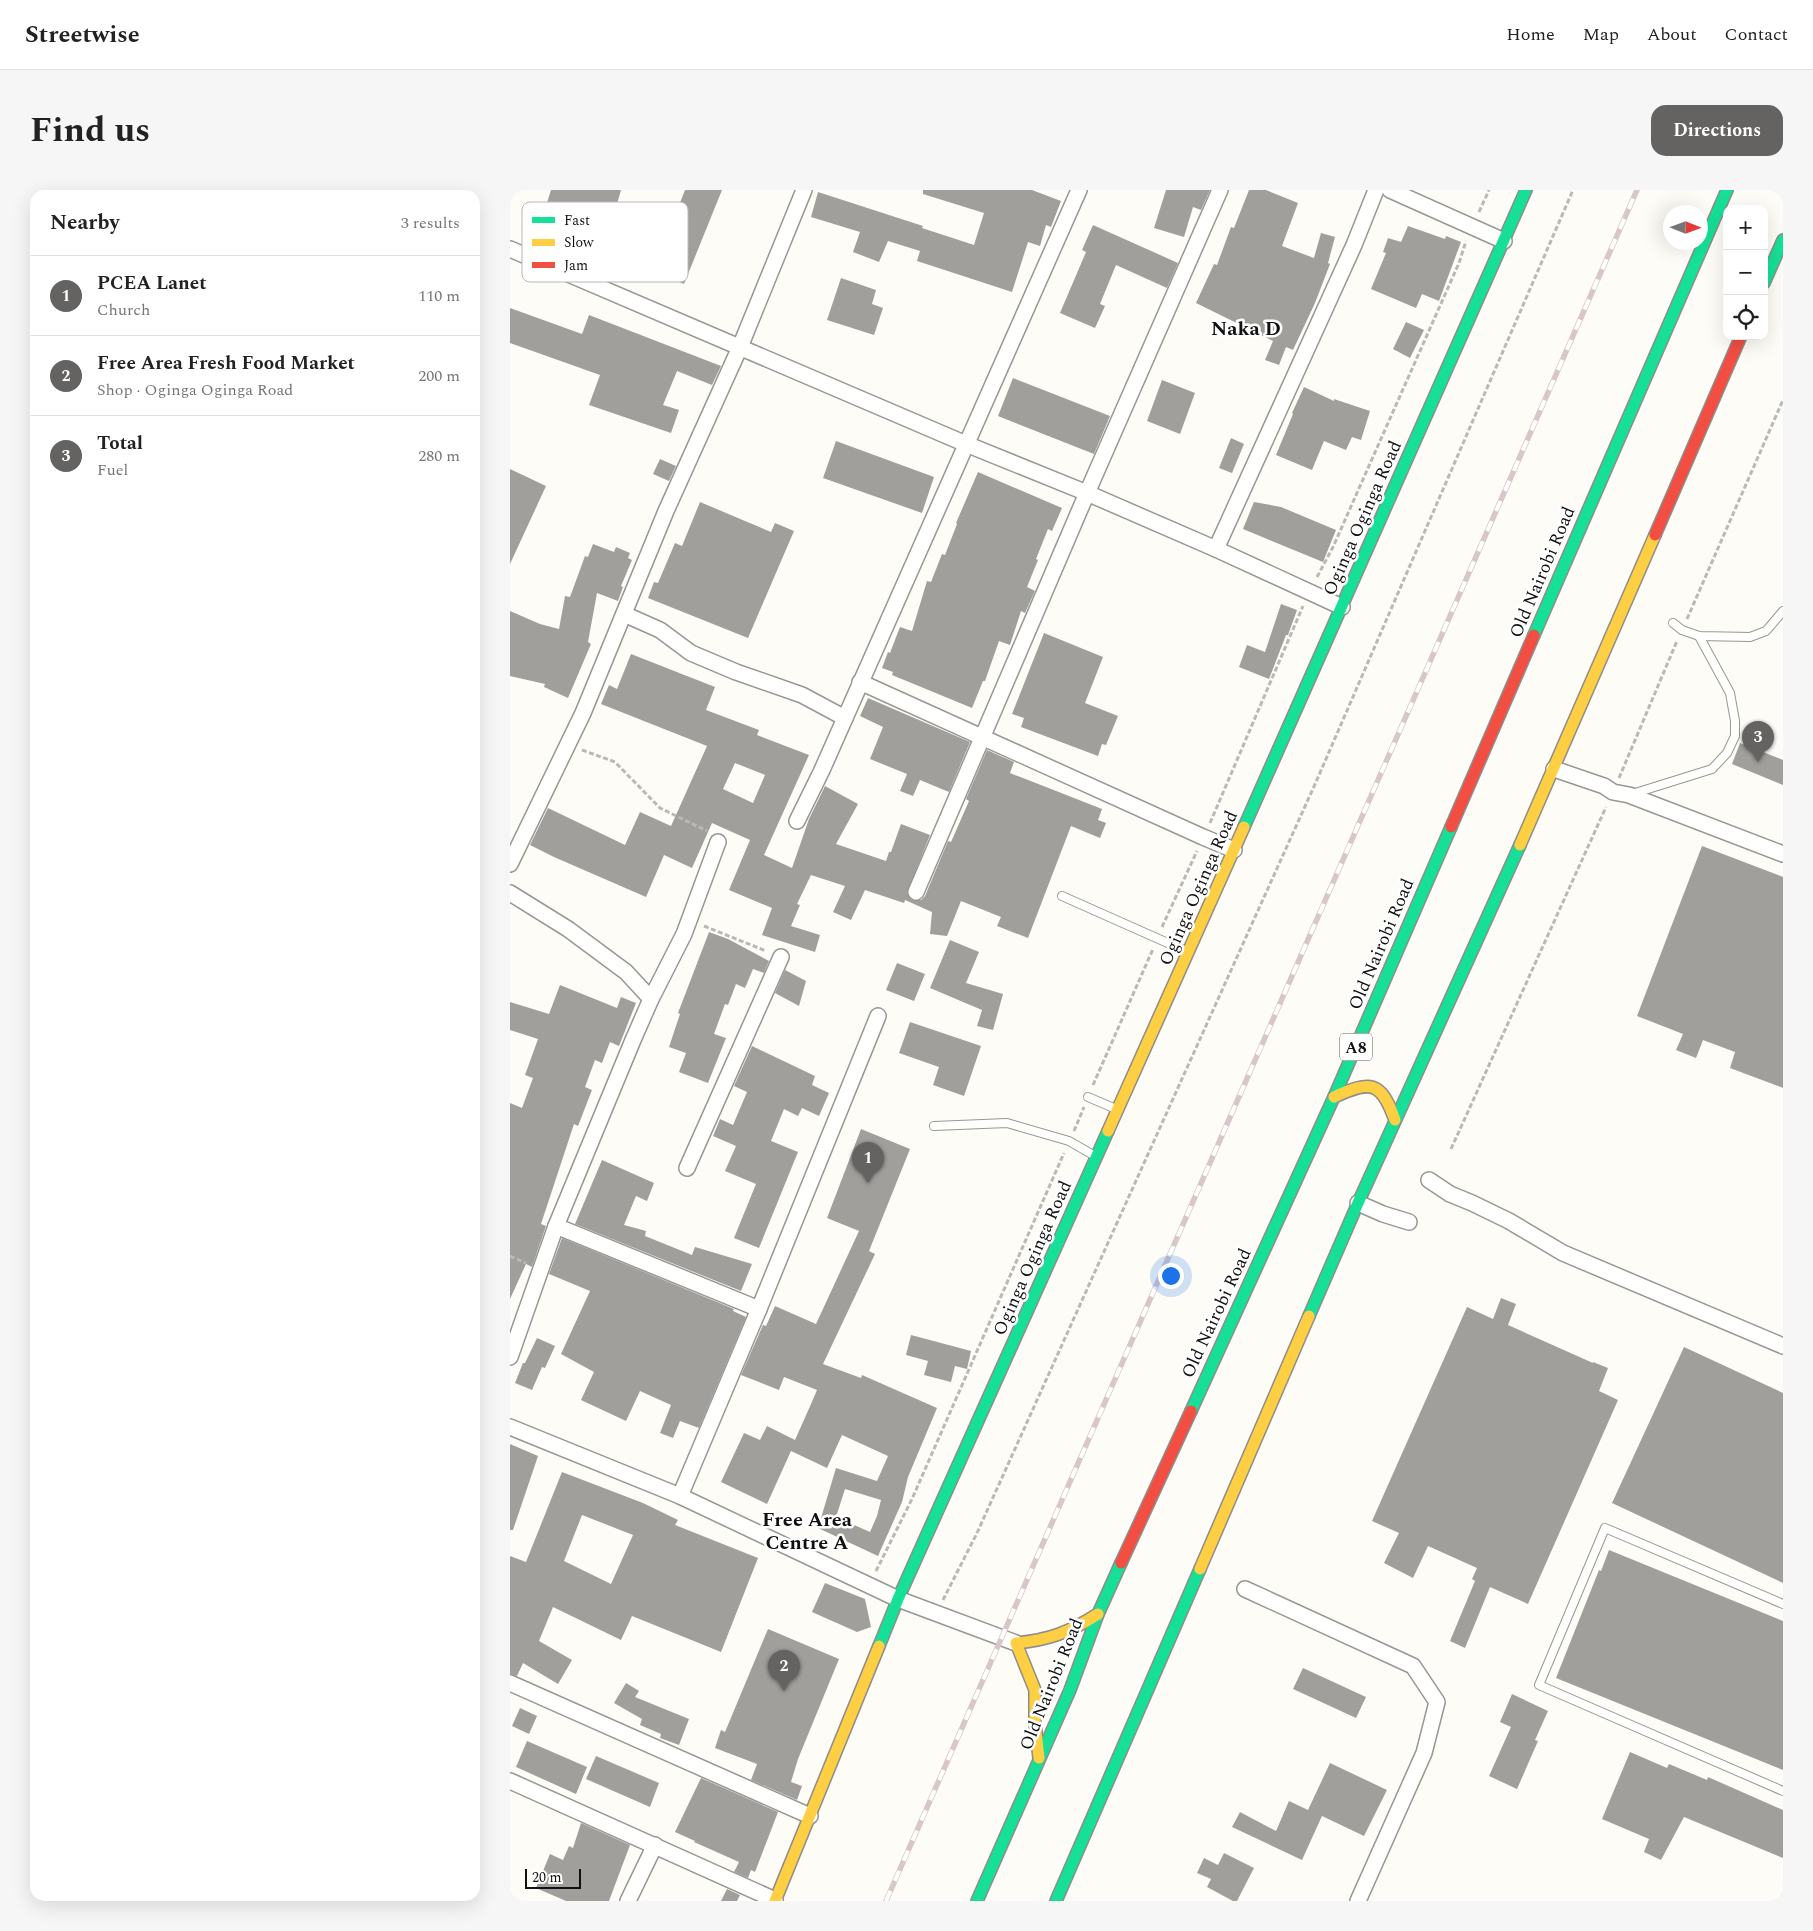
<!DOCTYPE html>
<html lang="en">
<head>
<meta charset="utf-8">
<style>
  :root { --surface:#fff; --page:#f6f6f6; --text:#222; --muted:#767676; --line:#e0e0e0; --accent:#646362 }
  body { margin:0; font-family:Spectral,serif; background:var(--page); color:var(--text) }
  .controls { position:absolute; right:15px; top:15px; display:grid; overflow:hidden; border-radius:10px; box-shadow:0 5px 20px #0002 }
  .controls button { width:45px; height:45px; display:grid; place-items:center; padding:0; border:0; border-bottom:1px solid var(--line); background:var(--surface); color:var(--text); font:25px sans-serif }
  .compass { position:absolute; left:1153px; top:15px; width:45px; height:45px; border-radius:50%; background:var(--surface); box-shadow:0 5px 20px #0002; rotate:91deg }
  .scale { position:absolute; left:15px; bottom:12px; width:56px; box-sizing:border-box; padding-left:5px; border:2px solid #111; border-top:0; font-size:14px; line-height:18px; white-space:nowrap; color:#111; -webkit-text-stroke:4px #fff; paint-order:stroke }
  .you { position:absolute; left:660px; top:1085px; width:18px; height:18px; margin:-12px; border:4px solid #fff; border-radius:50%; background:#1a73e8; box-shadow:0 0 0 8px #1a73e833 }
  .badge { display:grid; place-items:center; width:32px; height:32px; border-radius:50%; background:var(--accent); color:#fff; font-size:16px; font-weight:700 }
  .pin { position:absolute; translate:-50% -41px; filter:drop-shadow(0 1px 2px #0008) }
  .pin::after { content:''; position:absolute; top:26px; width:18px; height:15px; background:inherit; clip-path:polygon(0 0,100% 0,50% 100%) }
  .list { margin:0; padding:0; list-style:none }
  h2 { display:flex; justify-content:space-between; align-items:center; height:65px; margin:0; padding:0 20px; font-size:21px }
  h2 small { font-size:16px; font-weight:400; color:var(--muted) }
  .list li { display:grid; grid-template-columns:32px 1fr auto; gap:15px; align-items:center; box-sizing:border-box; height:80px; padding:0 20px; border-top:1px solid var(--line) }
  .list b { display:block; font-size:19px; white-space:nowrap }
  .list p { margin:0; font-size:16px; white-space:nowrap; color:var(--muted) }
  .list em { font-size:16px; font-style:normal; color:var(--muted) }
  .icon { flex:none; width:28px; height:28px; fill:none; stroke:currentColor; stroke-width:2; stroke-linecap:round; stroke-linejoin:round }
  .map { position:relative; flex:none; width:1273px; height:1711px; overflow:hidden; border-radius:15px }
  header { display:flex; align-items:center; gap:30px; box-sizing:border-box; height:70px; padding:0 25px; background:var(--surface); border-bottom:1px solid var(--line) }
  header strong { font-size:24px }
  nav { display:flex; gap:28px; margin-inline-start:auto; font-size:18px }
  .intro { display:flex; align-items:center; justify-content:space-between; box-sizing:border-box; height:120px; padding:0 30px }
  h1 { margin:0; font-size:35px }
  .button { padding:12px 22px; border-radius:15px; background:var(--accent); color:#fff; font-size:18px; font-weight:700 }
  main { display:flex; gap:30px; padding:0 30px }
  aside { flex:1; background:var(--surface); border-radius:15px; box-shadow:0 5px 20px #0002 }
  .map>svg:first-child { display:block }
</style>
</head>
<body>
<header>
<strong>Streetwise</strong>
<nav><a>Home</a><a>Map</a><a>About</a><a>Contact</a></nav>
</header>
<div class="intro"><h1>Find us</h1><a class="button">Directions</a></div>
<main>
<aside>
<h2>Nearby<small>3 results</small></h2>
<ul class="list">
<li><span class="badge">1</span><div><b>PCEA Lanet</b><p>Church</p></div><em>110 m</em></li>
<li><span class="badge">2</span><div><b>Free Area Fresh Food Market</b><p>Shop · Oginga Oginga Road</p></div><em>200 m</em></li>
<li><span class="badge">3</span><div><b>Total</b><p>Fuel</p></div><em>280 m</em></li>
</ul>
</aside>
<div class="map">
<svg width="1273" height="1711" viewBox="0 0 1273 1711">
  <rect width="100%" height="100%" fill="#fdfcf7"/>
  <g fill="#a19f9c" fill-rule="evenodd">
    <path d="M 41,0 L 111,0 L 105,21 L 160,38 L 175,0 L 212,0 L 174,94 L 129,75 L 129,77 L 27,45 Z"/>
    <path d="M 413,0 L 522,0 L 551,11 L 541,37 L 536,35 L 530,56 L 518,52 L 502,102 L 407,71 L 410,61 L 378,51 L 369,72 L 343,62 L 350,42 L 301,27 L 308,2 L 413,36 L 412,38 L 464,55 L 474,23 L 413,4 Z"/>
    <path d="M 656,0 L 700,0 L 691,20 L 683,17 L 674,47 L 644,38 Z"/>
    <path d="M 739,0 L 756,0 L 788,13 L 772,56 L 804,68 L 811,43 L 825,47 L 818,73 L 820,74 L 805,113 L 783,160 L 776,157 L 769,175 L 755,170 L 763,151 L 686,113 L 704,74 L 707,75 L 721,37 L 724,38 Z"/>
    <path d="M 583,35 L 668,73 L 657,98 L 606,75 L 590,114 L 595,116 L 585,138 L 550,123 L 576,62 L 572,60 Z"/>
    <path d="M 898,36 L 935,49 L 936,46 L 951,52 L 929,111 L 912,104 L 906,118 L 861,99 L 876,63 L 873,62 L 878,48 L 891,52 Z"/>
    <path d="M 331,88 L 366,100 L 362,114 L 373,118 L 364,145 L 317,130 Z"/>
    <path d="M 0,118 L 72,144 L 79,125 L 211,176 L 202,195 L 167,181 L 153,215 L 169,220 L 161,243 L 79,215 L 90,185 L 0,153 Z"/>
    <path d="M 896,132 L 914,140 L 900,168 L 883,159 Z"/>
    <path d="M 503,188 L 600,226 L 584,264 L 488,226 Z"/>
    <path d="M 652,190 L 685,203 L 670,244 L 637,231 Z"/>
    <path d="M 794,197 L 824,211 L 824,209 L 860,221 L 851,250 L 842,247 L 836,260 L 814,251 L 802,280 L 766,265 L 783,224 L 782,223 Z"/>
    <path d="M 721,248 L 734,254 L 722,283 L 709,278 Z"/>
    <path d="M 326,251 L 424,287 L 412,323 L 313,288 Z"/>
    <path d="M 150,269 L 166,276 L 159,291 L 143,284 Z"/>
    <path d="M 0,279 L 36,296 L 0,374 Z"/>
    <path d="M 468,282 L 552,318 L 542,341 L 538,339 L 526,369 L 528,370 L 517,397 L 525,401 L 515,423 L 511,421 L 500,455 L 489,451 L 475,491 L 473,491 L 462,518 L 382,485 L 383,482 L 372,478 L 378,462 L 380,463 L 390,437 L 402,441 L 417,391 L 421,392 L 432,364 L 435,365 L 447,334 L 446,333 Z"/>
    <path d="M 190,312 L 261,342 L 265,333 L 284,341 L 238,448 L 138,408 L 144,392 L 148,393 L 165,353 L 172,356 Z"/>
    <path d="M 744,312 L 771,317 L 826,340 L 813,372 L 733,339 Z"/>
    <path d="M 83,354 L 104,362 L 106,357 L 120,363 L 118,368 L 122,370 L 111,396 L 113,397 L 108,411 L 87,403 L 78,452 L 81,454 L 58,508 L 34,497 L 35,494 L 0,486 L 0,421 L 30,434 L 49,439 L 55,406 L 60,407 L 75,366 L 78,367 Z"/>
    <path d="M 771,414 L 787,420 L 778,445 L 776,445 L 759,489 L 729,477 L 737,455 L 755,462 Z"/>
    <path d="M 534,443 L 593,467 L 575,513 L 608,526 L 596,555 L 592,554 L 588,566 L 511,537 L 514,528 L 502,524 Z"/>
    <path d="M 121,464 L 205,497 L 196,520 L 249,540 L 247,545 L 299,565 L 254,665 L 282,678 L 299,629 L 315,596 L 348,614 L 326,654 L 376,671 L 379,662 L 381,662 L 391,634 L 420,645 L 397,703 L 402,710 L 411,710 L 415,706 L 438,651 L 441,652 L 459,611 L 456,609 L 477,560 L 504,572 L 500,583 L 592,619 L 588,630 L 596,633 L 590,648 L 561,636 L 518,748 L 487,736 L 491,727 L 451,711 L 437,746 L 420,744 L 422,722 L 395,710 L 394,713 L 355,700 L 341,730 L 323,722 L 335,696 L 301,685 L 287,714 L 290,715 L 281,736 L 310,745 L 305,762 L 252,745 L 262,718 L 219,700 L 240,650 L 202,633 L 182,678 L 154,665 L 136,707 L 44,667 L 20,655 L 38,618 L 115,655 L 130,622 L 161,636 L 197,556 L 91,514 L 99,495 L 107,499 ZM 225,573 L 255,585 L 243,613 L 213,599 Z"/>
    <path d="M 358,508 L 460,552 L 439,602 L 410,590 L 403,606 L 390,601 L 397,584 L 360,569 L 373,537 L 350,526 Z"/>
    <path d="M 1230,553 L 1273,570 L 1273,595 L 1222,574 Z"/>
    <path d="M 1192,656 L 1273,687 L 1273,898 L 1220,878 L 1225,862 L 1193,850 L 1186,868 L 1166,860 L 1173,844 L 1127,826 Z"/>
    <path d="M 199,742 L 218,749 L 259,771 L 254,783 L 243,779 L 235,798 L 226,794 L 218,815 L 215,814 L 204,844 L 216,848 L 198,893 L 169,882 L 176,863 L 159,857 L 170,824 L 168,823 Z"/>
    <path d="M 440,750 L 469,762 L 456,793 L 493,804 L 483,840 L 467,836 L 472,820 L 420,798 Z"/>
    <path d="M 387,773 L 415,784 L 404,811 L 376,800 Z"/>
    <path d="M 275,780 L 296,791 L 289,816 L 265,803 Z"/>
    <path d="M 50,795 L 107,818 L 111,807 L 126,813 L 109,856 L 100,852 L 92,873 L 85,870 L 75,897 L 82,900 L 68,936 L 64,934 L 31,1034 L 36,1036 L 22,1077 L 16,1074 L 0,1109 L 0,913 L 12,918 L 23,888 L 15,885 L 28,849 L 0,840 L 0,812 L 39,824 Z"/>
    <path d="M 400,832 L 471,856 L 454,906 L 423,895 L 429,877 L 389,863 Z"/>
    <path d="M 242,856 L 305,886 L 302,895 L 319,903 L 309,926 L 292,918 L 288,926 L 274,919 L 261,951 L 288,962 L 249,1058 L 224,1048 L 246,994 L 215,981 L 226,956 L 203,946 L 210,929 L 223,935 L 237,902 L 224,896 Z"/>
    <path d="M 351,939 L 400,959 L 359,1061 L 365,1064 L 313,1174 L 351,1188 L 352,1185 L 427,1218 L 398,1287 L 392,1312 L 368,1366 L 308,1338 L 326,1278 L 367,1291 L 378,1266 L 332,1245 L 317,1278 L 281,1261 L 257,1314 L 211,1292 L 234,1243 L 250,1250 L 257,1236 L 285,1250 L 301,1214 L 307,1200 L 274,1187 L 269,1200 L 231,1185 L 253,1135 L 256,1136 L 265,1116 L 306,1134 L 349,1041 L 317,1028 ZM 335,1299 L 371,1310 L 367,1326 L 360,1342 L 326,1327 Z"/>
    <path d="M 92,970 L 144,993 L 137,1011 L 126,1006 L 114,1035 L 136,1041 L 135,1046 L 182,1065 L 185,1057 L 242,1074 L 231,1101 L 65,1034 Z"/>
    <path d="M 52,1048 L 224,1119 L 223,1121 L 236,1127 L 189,1238 L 170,1231 L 163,1248 L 150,1243 L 161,1215 L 130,1201 L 116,1231 L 71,1210 L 84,1182 L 51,1164 L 80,1101 L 39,1084 Z"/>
    <path d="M 991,1108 L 1006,1114 L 998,1135 L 1083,1173 L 1083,1172 L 1098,1178 L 1089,1201 L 1108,1210 L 1018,1414 L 980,1397 L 955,1458 L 940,1451 L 965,1391 L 962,1389 L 967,1378 L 918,1356 L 903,1388 L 874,1373 L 889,1343 L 862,1331 L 957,1117 L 983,1129 Z"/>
    <path d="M 401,1145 L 461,1161 L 457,1179 L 445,1176 L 441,1192 L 414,1185 L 418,1171 L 396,1165 Z"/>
    <path d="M 27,1148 L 45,1156 L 35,1178 L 32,1177 L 22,1200 L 5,1193 L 13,1173 L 15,1173 Z"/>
    <path d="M 1174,1157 L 1273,1203 L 1273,1393 L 1102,1313 Z"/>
    <path d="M 0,1254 L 28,1266 L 3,1340 L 0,1340 Z"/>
    <path d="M 52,1282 L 133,1313 L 168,1330 L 165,1335 L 248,1368 L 211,1462 L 122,1426 L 111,1450 L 43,1417 L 29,1451 L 62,1470 L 48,1494 L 13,1473 L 7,1486 L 0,1484 L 0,1366 L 16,1372 ZM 72,1325 L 123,1345 L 101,1394 L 54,1371 Z"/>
    <path d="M 1099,1360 L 1273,1431 L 1273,1580 L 1046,1488 L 1089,1380 L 1091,1381 Z"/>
    <path d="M 315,1393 L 355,1409 L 361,1437 L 347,1442 L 302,1422 Z"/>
    <path d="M 258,1439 L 329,1469 L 288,1569 L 281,1592 L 292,1596 L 287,1610 L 241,1590 L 247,1574 L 205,1558 L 211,1540 L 215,1542 Z"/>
    <path d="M 793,1478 L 856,1507 L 846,1528 L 783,1499 Z"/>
    <path d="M 116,1493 L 129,1501 L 125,1507 L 179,1529 L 169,1555 L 150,1548 L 151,1544 L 130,1535 L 132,1529 L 104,1513 Z"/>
    <path d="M 1002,1504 L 1038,1521 L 1025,1550 L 1028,1551 L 1007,1599 L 979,1586 L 1001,1537 L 990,1532 Z"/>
    <path d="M 10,1518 L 27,1526 L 19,1544 L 2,1536 Z"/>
    <path d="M 17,1551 L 77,1577 L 66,1604 L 6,1577 Z"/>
    <path d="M 1120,1562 L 1157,1578 L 1159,1574 L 1197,1590 L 1198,1587 L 1273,1620 L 1273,1668 L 1174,1627 L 1151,1670 L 1134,1662 L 1139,1649 L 1092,1629 Z"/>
    <path d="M 86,1566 L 149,1593 L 140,1617 L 76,1589 Z"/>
    <path d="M 820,1573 L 877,1600 L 854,1646 L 812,1626 L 792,1670 L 722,1637 L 730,1622 L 766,1641 L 779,1611 L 798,1620 Z"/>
    <path d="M 191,1588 L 268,1622 L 245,1682 L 241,1680 L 238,1688 L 224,1682 L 229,1672 L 184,1652 L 185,1651 L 165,1642 Z"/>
    <path d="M 71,1633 L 120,1655 L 99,1711 L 56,1711 L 26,1698 L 40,1664 L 53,1670 L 59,1656 L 63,1658 Z"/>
    <path d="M 714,1663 L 744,1678 L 727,1711 L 723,1711 L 697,1697 L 701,1689 L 687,1683 L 694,1668 L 708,1675 Z"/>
    <path d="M 217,1699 L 230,1705 L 227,1711 L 211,1711 Z"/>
  </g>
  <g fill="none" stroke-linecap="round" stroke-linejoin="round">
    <defs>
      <g id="lane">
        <path d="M 1163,433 L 1172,440 L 1189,446 L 1240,447 L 1256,441 L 1273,421"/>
        <path d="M 1122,604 L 1202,579 L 1217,563 L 1225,546 L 1225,531 L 1220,503 L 1189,446"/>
        <path d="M 552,706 L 678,762"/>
        <path d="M 578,907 L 606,919"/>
        <path d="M 424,936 L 497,933 L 559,951 L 585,966"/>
        <path d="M 1273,1414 L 1095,1338 L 1029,1495 L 1273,1601"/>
      </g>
      <g id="street">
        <path d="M 880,0 L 994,51"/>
        <path d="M 0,59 L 456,254 L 577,303 L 706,359 L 832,417"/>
        <path d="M 706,359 L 844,55 L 866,0"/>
        <path d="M 114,424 L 150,440 L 181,463 L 226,482 L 292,505 L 335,528"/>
        <path d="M 350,492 L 693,647 L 724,660"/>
        <path d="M 1044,579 L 1094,596 L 1103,602 L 1119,605 L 1273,664"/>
        <path d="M 287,631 L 312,580 L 569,0"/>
        <path d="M 0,674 L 73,523 L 156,321 L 230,157 L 294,0"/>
        <path d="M 406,702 L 577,303 L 710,0"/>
        <path d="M 0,703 L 58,739 L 116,782 L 141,809"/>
        <path d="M 177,978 L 271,767"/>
        <path d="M 919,990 L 940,1004 L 962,1013 L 999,1031 L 1053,1063 L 1273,1156"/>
        <path d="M 848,1013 L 873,1024 L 899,1032"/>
        <path d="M 46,1036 L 249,1119"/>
        <path d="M 0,1167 L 46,1036 L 123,850 L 141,809 L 174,744 L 208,652"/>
        <path d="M 0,1237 L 170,1306 L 388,1409 L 506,1453"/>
        <path d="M 170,1306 L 249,1119 L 368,826"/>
        <path d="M 735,1399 L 903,1476 L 927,1512 L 914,1563 L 848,1711"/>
        <path d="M 0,1493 L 300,1626"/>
        <path d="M 0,1591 L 265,1710"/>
        <path d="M 118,1711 L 145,1655"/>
      </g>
      <g id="fast">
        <path d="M 1254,93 L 1273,50"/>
        <path d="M 1024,445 L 1217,0"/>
        <path d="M 734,637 L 1016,0"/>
        <path d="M 799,1126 L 848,1013 L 1010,655"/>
        <path d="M 681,1221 L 824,907 L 941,637"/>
        <path d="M 369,1456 L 388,1409 L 598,941"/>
        <path d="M 467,1711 L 560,1500 L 588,1424 L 611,1373"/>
        <path d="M 546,1711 L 690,1379"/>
      </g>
      <g id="slow">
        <path d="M 1010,655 L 1145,345"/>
        <path d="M 824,907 C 861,890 871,891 885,930"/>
        <path d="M 598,941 L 734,637"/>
        <path d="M 690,1379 L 799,1126"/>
        <path d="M 529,1568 L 525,1533 L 525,1500 L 506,1453 C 539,1450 560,1442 588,1424"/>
        <path d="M 265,1711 L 369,1456"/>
      </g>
      <g id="jam">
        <path d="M 1145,345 L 1231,146"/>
        <path d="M 941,637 L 1024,445"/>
        <path d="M 611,1373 L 681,1221"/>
      </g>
    </defs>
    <use href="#lane" stroke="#979795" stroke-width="10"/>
    <use href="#street" stroke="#979795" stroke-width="18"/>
    <use href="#fast" stroke="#8e8d8b" stroke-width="14"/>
    <use href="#slow" stroke="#8e8d8b" stroke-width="14"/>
    <use href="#jam" stroke="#8e8d8b" stroke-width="14"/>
    <g stroke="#b9b9b8" stroke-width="3" stroke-dasharray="5 2.5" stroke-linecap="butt">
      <path d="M 969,22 L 979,0"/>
      <path d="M 807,387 L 823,357 L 949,73 L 956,51"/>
      <path d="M 1177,429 L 1273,210"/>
      <path d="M 72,560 L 105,572 L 150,618 L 197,641"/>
      <path d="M 1109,588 L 1167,451"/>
      <path d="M 700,633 L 793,416"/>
      <path d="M 194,736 L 256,761"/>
      <path d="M 652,737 L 687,661"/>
      <path d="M 583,895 L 643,759"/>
      <path d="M 564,941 L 574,917"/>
      <path d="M 941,959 L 1096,617"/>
      <path d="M 0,1066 L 16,1073"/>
      <path d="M 366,1381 L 402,1309 L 554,963"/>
      <path d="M 433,1410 L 467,1343 L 806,592 L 1063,0"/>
    </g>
    <use href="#lane" stroke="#fffffe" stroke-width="8"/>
    <use href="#street" stroke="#fffffe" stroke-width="15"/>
    <use href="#fast" stroke="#16e098" stroke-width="11"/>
    <use href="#slow" stroke="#ffcf43" stroke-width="11"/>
    <use href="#jam" stroke="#f24e42" stroke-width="11"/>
    <defs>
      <path id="rail" d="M 376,1711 L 1127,0"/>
    </defs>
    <use href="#rail" stroke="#d9c6c7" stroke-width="5.5"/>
    <use href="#rail" stroke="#fff" stroke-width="4" stroke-dasharray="11" stroke-linecap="butt"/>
  </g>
  <g text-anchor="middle" stroke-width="5" stroke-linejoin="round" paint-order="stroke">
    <rect fill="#fff" stroke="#585858" stroke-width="1" x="830" y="843.5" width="32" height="27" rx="4"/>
    <g font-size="16" font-weight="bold" fill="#111">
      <text x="846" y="863">A8</text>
    </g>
    <g font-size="18" fill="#111" stroke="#fff">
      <text transform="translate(852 328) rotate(-66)" y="6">Oginga Oginga Road</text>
      <text transform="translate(1032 382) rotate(-67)" y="6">Old Nairobi Road</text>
      <text transform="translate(688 698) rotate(-66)" y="6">Oginga Oginga Road</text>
      <text transform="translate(871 754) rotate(-67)" y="6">Old Nairobi Road</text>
      <text transform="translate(522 1068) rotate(-66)" y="6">Oginga Oginga Road</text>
      <text transform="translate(706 1123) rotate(-65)" y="6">Old Nairobi Road</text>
      <text transform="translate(541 1494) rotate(-68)" y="6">Old Nairobi Road</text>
    </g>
    <g font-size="20" font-weight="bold" fill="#111" stroke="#fff">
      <text x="736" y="145">Naka D</text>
      <text x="297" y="1336">Free Area<tspan x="297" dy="23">Centre A</tspan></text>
    </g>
  </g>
  <rect x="12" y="12" width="166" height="80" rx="8" fill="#fff" stroke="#b8b8b8" stroke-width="1"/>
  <rect x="22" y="27" width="23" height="6" fill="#16e098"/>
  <rect x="22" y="49" width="23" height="7" fill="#ffcf43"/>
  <rect x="22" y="72" width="23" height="6" fill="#f24e42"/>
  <g font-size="14" fill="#111">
    <text x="54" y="35">Fast</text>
    <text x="54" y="57">Slow</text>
    <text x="54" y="80">Jam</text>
  </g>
</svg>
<div class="controls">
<button>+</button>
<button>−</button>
<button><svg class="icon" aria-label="locate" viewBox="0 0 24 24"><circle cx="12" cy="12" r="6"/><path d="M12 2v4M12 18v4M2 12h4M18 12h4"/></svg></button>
</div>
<svg class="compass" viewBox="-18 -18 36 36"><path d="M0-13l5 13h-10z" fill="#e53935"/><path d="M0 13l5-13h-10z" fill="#767676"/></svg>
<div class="scale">20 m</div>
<div class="you"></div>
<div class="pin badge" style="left:358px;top:993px">1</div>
<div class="pin badge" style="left:274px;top:1501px">2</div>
<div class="pin badge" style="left:1248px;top:572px">3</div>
</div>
</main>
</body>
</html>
